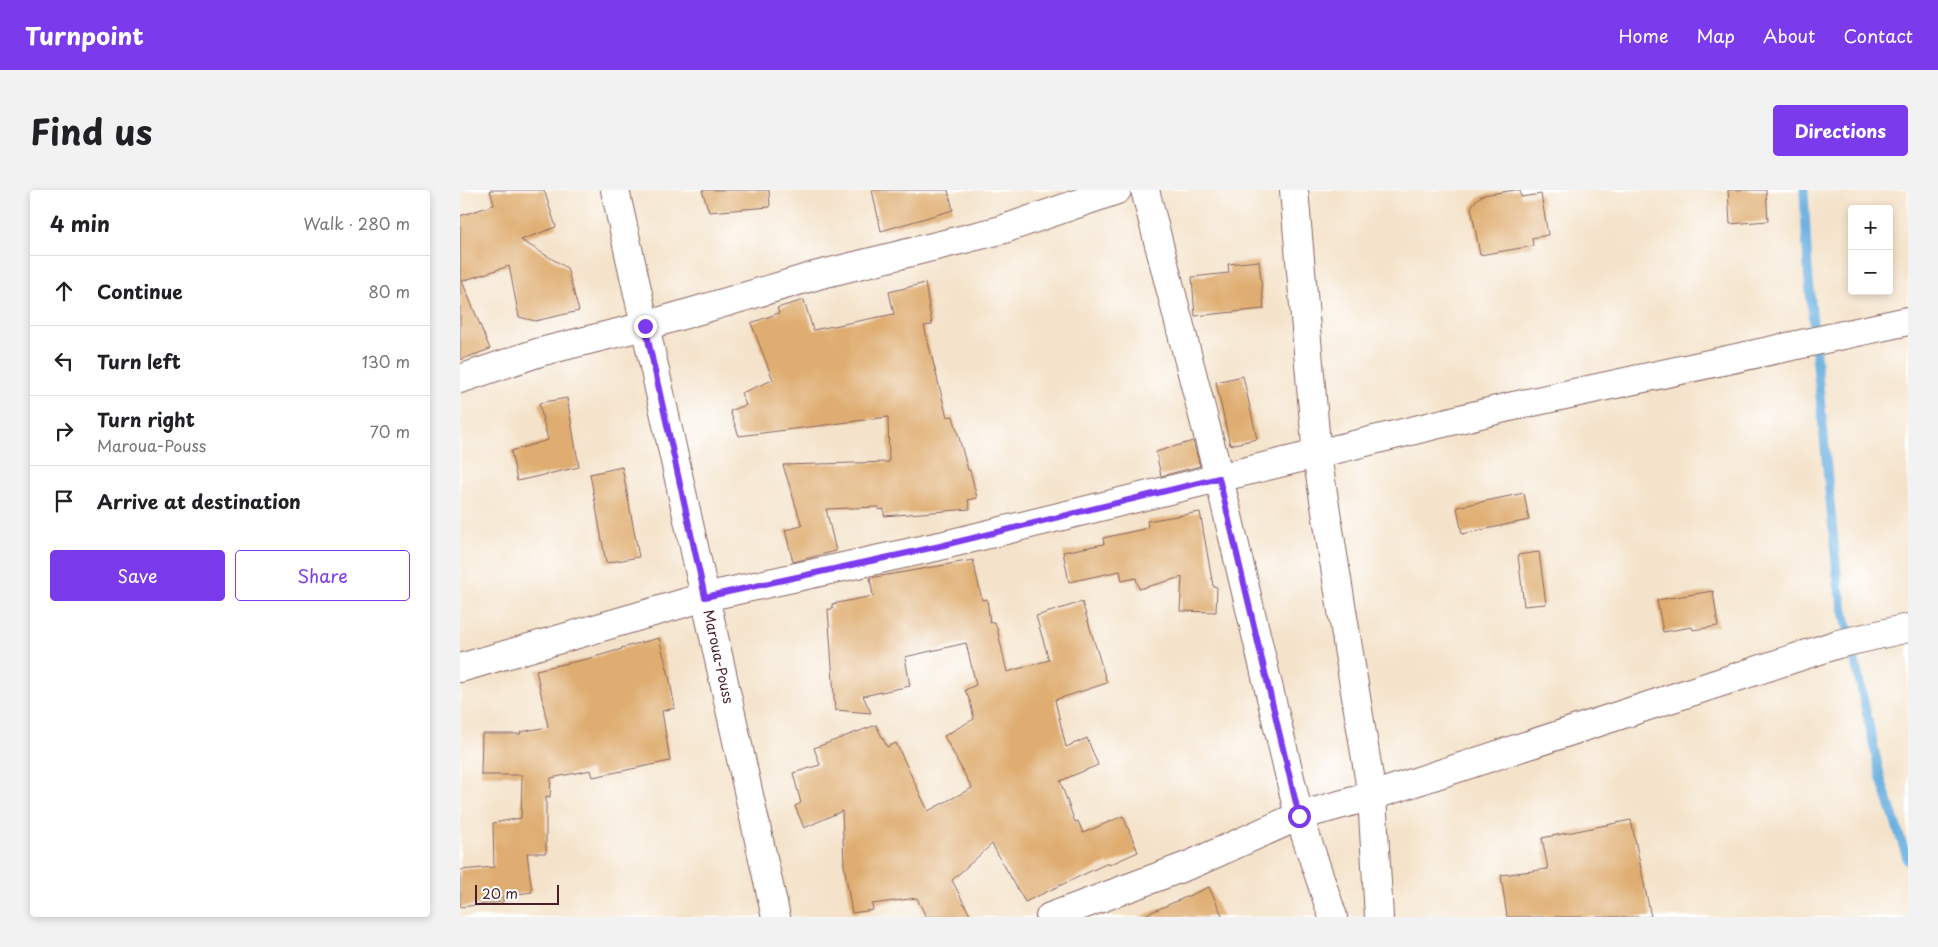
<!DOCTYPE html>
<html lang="en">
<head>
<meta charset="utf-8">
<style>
  :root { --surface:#fff; --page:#f2f2f2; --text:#202124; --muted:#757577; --line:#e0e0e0; --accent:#7c3aed }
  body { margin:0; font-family:"Playpen Sans",sans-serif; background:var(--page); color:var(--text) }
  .controls { position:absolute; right:15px; top:15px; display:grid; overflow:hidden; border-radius:5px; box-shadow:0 2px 8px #0003 }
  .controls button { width:45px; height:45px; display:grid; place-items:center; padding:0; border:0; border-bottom:1px solid var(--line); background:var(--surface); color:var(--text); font:25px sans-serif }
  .scale { position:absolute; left:15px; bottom:12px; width:84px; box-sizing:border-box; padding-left:5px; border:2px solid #4a1f2b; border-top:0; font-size:14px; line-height:18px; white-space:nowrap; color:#4a1f2b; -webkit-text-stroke:4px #fff; paint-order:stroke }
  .stop { position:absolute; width:15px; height:15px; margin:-11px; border:4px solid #7c3aed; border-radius:50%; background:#fff }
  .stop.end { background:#7c3aed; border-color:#fff; box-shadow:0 1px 5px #0008 }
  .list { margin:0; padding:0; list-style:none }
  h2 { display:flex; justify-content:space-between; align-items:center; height:65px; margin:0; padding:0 20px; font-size:21px }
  h2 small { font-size:16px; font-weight:400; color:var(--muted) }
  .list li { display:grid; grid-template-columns:32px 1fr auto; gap:15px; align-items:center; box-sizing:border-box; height:70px; padding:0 20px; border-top:1px solid var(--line) }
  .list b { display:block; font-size:19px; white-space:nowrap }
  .list p { margin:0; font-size:16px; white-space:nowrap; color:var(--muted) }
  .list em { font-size:16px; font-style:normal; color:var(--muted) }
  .actions { display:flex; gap:10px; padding:15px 20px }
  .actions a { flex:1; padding:11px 0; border:1px solid var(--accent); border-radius:5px; text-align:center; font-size:18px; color:var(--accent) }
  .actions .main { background:var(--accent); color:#fff }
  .icon { flex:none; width:28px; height:28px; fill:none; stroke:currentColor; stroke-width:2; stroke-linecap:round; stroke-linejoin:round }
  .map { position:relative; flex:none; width:1448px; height:727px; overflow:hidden; border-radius:5px }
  header { display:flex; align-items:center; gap:30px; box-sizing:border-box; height:70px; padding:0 25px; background:var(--accent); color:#fff }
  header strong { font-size:24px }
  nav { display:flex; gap:28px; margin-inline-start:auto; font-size:18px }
  .intro { display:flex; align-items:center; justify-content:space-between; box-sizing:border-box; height:120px; padding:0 30px }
  h1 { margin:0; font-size:35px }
  .button { padding:12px 22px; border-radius:5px; background:var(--accent); color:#fff; font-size:18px; font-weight:700 }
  main { display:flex; gap:30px; padding:0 30px }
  aside { flex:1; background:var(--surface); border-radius:5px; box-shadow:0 2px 8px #0003 }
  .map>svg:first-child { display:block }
</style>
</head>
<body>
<header>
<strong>Turnpoint</strong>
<nav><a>Home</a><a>Map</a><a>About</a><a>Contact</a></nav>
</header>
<div class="intro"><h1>Find us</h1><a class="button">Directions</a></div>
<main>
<aside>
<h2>4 min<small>Walk · 280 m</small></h2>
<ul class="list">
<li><svg class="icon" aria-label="ahead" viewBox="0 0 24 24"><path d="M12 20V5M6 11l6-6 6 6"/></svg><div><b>Continue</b></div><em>80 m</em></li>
<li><svg class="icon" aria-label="left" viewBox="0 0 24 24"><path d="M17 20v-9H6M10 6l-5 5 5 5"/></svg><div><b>Turn left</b></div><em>130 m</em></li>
<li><svg class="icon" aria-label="right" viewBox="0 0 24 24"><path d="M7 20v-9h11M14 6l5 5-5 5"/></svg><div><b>Turn right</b><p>Maroua-Pouss</p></div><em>70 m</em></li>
<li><svg class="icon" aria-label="arrive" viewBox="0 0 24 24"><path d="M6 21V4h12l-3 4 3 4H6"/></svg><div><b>Arrive at destination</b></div></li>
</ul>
<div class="actions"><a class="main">Save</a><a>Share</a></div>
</aside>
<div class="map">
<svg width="1448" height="727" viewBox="0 0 1448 727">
  <rect width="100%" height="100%" fill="#fff"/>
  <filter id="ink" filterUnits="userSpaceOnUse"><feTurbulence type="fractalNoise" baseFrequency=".02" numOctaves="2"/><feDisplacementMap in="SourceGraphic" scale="10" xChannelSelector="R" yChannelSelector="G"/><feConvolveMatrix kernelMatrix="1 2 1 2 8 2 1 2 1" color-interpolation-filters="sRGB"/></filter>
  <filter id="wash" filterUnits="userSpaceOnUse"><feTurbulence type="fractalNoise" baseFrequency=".0096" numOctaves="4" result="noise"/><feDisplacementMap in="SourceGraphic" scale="20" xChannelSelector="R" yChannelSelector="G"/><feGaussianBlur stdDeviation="1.12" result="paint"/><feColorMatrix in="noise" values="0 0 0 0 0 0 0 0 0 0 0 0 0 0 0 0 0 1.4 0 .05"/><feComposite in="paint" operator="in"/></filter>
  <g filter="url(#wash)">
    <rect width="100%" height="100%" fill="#f4e3ca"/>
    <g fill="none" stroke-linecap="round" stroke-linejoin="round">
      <path stroke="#68afdf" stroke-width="9" d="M 1344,0 L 1348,80 L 1378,394 L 1421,589 L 1448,671"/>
    </g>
    <g id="blocks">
      <g fill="#dfad71">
        <path d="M 30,0 L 84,0 L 96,37 L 61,50 L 107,78 L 119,121 L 75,131 L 59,127 L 49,76 L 2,91 L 30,159 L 0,170 L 0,26 L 34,15 Z"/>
        <path d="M 242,0 L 309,0 L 310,17 L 249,22 Z"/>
        <path d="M 412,0 L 488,0 L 493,20 L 421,41 Z"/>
        <path d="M 1055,0 L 1060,0 L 1061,7 L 1081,4 L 1088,45 L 1072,48 L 1073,56 L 1020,65 L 1011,17 L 1017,9 L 1023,5 Z"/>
        <path d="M 1268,0 L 1306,0 L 1308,31 L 1270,34 Z"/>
        <path d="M 799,71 L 804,119 L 735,126 L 732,87 L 769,83 L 768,74 Z"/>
        <path d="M 465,93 L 472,135 L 464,136 L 487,227 L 493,226 L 508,280 L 510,280 L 517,308 L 508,310 L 510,319 L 424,326 L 424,319 L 419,320 L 419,317 L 366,319 L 376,361 L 333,372 L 325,340 L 342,336 L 323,275 L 429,272 L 428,227 L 279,246 L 270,221 L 286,215 L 281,203 L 313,190 L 291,133 L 319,123 L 317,118 L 344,110 L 353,140 L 434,124 L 429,102 Z"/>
        <path d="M 783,186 L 797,249 L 770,255 L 756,192 Z"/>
        <path d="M 107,208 L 119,277 L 57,291 L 51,261 L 88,250 L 79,213 Z"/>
        <path d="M 733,251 L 740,276 L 701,286 L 696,262 Z"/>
        <path d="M 162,277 L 179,367 L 146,373 L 130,284 Z"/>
        <path d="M 1064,303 L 1069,330 L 1002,344 L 997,317 Z"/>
        <path d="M 740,322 L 753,396 L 757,397 L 756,422 L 720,421 L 722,387 L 679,399 L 676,388 L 662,391 L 660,381 L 609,392 L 603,362 L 644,354 L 643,348 L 688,338 L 687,331 Z"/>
        <path d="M 1079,362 L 1086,414 L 1064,416 L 1058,365 Z"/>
        <path d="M 513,370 L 522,410 L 527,409 L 530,433 L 534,432 L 537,438 L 547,482 L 589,470 L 576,426 L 622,412 L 647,493 L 595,510 L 606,557 L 627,548 L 638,575 L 600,591 L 615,632 L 618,631 L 623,643 L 663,626 L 678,662 L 649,675 L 648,673 L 565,712 L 532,654 L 492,690 L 511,727 L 466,727 L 457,708 L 412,714 L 413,720 L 392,723 L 384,675 L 382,621 L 344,638 L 335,616 L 341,613 L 333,583 L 360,575 L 354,558 L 416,535 L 427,557 L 436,553 L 468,621 L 512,598 L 484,546 L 514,529 L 510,511 L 505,500 L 516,495 L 506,453 L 445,467 L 450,496 L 403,506 L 411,523 L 375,520 L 368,419 L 373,419 L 372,414 L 413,406 L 410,388 Z"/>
        <path d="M 1253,401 L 1258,436 L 1233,440 L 1232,437 L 1203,442 L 1197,410 Z"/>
        <path d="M 199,448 L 209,486 L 215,518 L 202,521 L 210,571 L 133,587 L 131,580 L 91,588 L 90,607 L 86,606 L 86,663 L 67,663 L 72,702 L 43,706 L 43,712 L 0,717 L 0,680 L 34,677 L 33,633 L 61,628 L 62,585 L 21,585 L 22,544 L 61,544 L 60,542 L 88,537 L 76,480 L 127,469 L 162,459 L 161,458 Z"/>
        <path d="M 1171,630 L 1191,727 L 1047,727 L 1041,685 L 1088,679 L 1082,648 Z"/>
        <path d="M 749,697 L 763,727 L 680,727 Z"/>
      </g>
    </g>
  </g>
  <g filter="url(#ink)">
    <use href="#blocks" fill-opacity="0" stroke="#866463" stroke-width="1"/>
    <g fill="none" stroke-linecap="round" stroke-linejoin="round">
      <defs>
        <g id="minor">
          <path d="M 685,0 L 759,288 L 839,626 L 873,727"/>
          <path d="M 0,189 L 80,162 L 185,136 L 358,85 L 541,40 L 657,0"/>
          <path d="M 0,478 L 245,407 L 480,356 L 1049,217 L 1448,131"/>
          <path d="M 590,727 L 732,674 L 839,626 L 912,606 L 1378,454 L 1448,438"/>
        </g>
        <g id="major">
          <path id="s1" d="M 155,0 L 316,727"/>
          <path d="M 834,0 L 857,266 L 912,606 L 919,727"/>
        </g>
      </defs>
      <use href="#minor" stroke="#866463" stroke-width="30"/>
      <use href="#major" stroke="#866463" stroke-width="30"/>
      <use href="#minor" stroke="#fff" stroke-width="28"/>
      <use href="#major" stroke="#fff" stroke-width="28"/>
    </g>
  </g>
  <g fill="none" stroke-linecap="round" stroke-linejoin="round" filter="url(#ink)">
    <path stroke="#7c3aed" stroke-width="6" d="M 185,136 L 245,407 L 480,356 L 759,288 L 839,626"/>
  </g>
  <g text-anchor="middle" stroke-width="4" stroke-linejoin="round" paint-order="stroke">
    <g font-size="14" fill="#4a1f2b" stroke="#fff">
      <text dy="5" stroke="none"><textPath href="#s1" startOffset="478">Maroua-Pouss</textPath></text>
    </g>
  </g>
</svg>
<div class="controls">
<button>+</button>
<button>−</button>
</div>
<div class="scale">20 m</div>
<div class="stop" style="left:839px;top:626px"></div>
<div class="stop end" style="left:185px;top:136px"></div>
</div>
</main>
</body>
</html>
